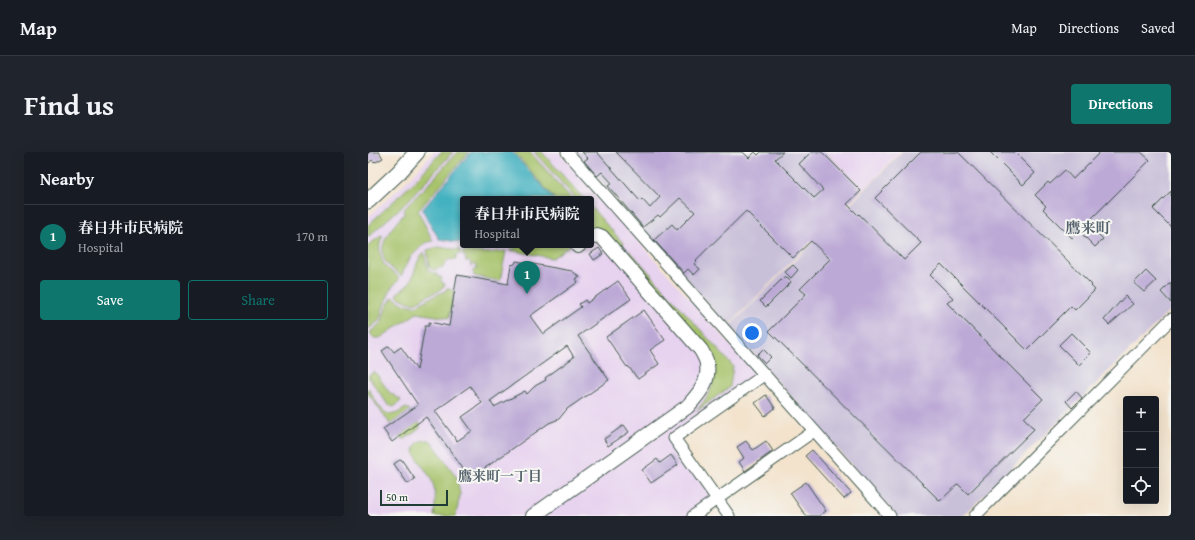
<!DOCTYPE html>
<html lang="en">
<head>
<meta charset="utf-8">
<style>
  :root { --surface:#171b24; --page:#20242c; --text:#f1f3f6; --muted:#9ea1a6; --line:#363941; --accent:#0f766e }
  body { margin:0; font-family:"Gentium Book Plus","Noto Serif JP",serif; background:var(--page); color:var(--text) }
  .controls { position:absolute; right:12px; bottom:12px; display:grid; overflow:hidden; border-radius:4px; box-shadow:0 4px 16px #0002 }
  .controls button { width:36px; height:36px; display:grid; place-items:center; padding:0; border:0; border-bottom:1px solid var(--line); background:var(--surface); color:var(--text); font:20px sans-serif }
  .scale { position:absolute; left:12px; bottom:10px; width:68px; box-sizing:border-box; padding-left:4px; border:2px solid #1f3d34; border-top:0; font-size:11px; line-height:14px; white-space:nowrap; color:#1f3d34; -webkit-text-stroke:3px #f6f6f2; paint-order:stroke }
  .you { position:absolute; left:384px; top:181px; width:14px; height:14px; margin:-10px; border:3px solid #fff; border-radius:50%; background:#1a73e8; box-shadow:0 0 0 6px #1a73e833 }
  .badge { display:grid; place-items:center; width:26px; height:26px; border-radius:50%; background:var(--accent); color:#fff; font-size:13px; font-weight:700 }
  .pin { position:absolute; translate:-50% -33px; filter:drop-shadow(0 1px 2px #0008) }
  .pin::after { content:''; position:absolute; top:21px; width:14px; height:12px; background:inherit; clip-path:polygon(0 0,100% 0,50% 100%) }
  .popup { position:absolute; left:92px; top:44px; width:134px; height:52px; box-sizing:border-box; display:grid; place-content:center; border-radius:4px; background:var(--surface); filter:drop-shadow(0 1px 3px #0005); font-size:13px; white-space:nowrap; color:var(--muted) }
  .popup b { font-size:15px; color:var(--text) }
  .popup::after { content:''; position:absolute; left:50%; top:100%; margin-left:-8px; border:8px solid transparent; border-top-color:var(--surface) }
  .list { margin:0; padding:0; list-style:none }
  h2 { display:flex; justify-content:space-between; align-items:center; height:52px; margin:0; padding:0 16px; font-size:17px }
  h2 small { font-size:13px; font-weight:400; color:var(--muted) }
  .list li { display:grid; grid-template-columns:26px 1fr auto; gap:12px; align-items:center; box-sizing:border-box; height:64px; padding:0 16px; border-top:1px solid var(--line) }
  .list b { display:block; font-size:15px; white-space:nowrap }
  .list p { margin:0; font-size:13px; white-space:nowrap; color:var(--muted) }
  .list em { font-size:13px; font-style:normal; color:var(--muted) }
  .actions { display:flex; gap:8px; padding:12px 16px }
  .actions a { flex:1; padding:9px 0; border:1px solid var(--accent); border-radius:4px; text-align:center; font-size:14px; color:var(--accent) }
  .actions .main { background:var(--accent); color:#fff }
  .icon { flex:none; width:22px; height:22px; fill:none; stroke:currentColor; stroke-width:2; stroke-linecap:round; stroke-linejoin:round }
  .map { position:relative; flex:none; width:803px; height:364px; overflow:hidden; border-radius:4px }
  header { display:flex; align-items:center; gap:24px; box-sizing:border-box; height:56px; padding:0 20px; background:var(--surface); border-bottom:1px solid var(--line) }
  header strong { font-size:19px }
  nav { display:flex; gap:22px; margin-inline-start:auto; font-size:14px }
  .intro { display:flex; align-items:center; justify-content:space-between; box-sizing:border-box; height:96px; padding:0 24px }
  h1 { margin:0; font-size:28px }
  .button { padding:10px 18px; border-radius:4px; background:var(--accent); color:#fff; font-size:14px; font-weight:700 }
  main { display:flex; gap:24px; padding:0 24px }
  aside { flex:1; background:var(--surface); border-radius:4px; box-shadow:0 4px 16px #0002 }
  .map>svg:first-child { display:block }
</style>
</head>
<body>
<header>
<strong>Map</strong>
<nav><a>Map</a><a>Directions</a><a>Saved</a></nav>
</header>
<div class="intro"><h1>Find us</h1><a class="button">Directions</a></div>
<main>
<aside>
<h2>Nearby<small></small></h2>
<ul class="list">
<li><span class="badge">1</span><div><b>春日井市民病院</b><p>Hospital</p></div><em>170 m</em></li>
</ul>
<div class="actions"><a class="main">Save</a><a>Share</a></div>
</aside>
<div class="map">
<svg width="803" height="364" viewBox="0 0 803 364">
  <rect width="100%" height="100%" fill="#f6f6f2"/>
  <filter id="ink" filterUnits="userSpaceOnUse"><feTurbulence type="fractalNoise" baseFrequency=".025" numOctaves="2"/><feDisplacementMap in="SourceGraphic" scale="8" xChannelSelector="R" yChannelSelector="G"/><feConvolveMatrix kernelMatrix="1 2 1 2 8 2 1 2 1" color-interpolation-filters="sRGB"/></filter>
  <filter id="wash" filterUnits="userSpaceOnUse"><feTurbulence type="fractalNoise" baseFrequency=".012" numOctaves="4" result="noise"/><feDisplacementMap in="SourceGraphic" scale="16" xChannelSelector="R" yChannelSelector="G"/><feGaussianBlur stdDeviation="0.9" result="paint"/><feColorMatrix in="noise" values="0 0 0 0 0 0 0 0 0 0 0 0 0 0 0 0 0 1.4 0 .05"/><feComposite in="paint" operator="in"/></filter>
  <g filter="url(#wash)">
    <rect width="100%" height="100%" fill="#f3e3cd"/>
    <g fill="#e7d2ef" fill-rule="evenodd">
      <path d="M 66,0 L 191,0 L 386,219 L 385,227 L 302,286 L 343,343 L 342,348 L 319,364 L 0,364 L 0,65 L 35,33 ZM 95,47 L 223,47 L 223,93 L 95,93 Z"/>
      <path d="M 459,0 L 532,0 L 496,37 Z"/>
    </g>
    <g fill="#c8bfd8">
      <path d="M 206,0 L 458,0 L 495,37 L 360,174 Z"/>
      <path d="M 534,0 L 803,0 L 803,157 L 595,364 L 529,364 L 361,175 Z"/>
    </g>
    <g fill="#a5c168" stroke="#627f4e">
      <path d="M 73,0 L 85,0 L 40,49 L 0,85 L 0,73 L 45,31 Z"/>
      <path d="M 89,0 L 101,0 L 50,59 L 65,89 L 57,91 L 42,106 L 33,124 C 29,120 23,116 19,112 C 6,94 25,74 36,62 L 36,57 L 65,27 Z"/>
      <path d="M 146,0 L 162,0 L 204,47 L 187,47 Z"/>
      <path d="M 166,0 L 174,0 L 216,47 L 208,47 Z"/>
      <path d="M 223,55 L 256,92 L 252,95 L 223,79 Z"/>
      <path d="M 14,83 L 15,84 C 9,92 12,108 18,115 C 22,120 30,121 31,128 L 24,135 L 16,153 L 11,169 L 0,177 L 0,93 Z"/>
      <path d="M 157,93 L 203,93 L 184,106 L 141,98 Z"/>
      <path d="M 70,95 L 92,98 L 92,102 L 88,103 L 88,107 L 84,108 L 82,107 L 77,111 L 75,116 L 72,115 L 70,117 L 64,118 L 61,115 L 59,98 Z"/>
      <path d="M 96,99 L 118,101 L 138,99 L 132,129 L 106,124 L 105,118 L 109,116 L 107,112 L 103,114 L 102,112 L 103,111 L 100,108 L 99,110 L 97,108 L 98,105 L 94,103 Z"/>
      <path d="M 262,99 L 365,214 L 362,235 L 327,260 C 341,245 347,234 345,214 L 259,105 L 259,101 Z"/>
      <path d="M 56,100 L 60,118 L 64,121 L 68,121 L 70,125 L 73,125 L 74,127 L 73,127 L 74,131 L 76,131 L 77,133 L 71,139 L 61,143 L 47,151 L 40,150 L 30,145 L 29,141 C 51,129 42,116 56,100 Z"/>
      <path d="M 79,136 L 86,139 L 81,166 L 49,161 L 12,186 L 5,186 L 2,180 L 14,170 L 18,155 L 25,145 L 36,152 L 48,154 L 64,145 L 77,139 Z"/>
      <path d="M 6,220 L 7,220 L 22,241 L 32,247 L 33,249 L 26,255 L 20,253 L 1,226 L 1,223 Z"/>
      <path d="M 0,236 C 6,245 14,265 26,262 C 31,261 34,258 38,256 L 41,257 L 52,272 L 52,276 L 50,278 L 37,287 L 32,286 L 0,241 Z"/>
      <path d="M 57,288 L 62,288 L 65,291 L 89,326 L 92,342 L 88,364 L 66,364 C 68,347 69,334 58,319 C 54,313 49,307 46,300 C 47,293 49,289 57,288 Z"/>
    </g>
    <path fill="#43b1c0" stroke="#31777a" d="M 103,0 L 144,0 L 186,47 L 95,47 L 95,91 L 71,87 L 55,59 L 55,57 Z"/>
    <g id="blocks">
      <g fill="#bca9d6" fill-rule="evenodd">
        <path d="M 0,0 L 11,0 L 15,6 L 8,10 L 7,9 L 6,10 L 4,8 L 0,12 Z"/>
        <path d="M 214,0 L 229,0 L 272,49 L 274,47 L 282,56 L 292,45 L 248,0 L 375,0 L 381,6 L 387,0 L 390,3 L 393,0 L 415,0 L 407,7 L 446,46 L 455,38 L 431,12 L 443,0 L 454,0 L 493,39 L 479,52 L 490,63 L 491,62 L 536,108 L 553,91 L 507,46 L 553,0 L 590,0 L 724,133 L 723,134 L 727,138 L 707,158 L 703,154 L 659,198 L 573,112 L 562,123 L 585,146 L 579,151 L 675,247 L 656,266 L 666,277 L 600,342 L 590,332 L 572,349 L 401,179 L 438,142 L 432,137 L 462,107 L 443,89 L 425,106 L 378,59 L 328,108 L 329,109 L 326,112 L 332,117 L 326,123 L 320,117 L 316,121 L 286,88 L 304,72 L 309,78 L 327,60 L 312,46 L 292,65 L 290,63 L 275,75 L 240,34 L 244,31 L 234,20 L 229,24 L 216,9 L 220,6 Z"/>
        <path d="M 622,0 L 646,0 L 667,21 L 655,33 Z"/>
        <path d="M 732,0 L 773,0 L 782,8 L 719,71 L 735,87 L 727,95 L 711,79 L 704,86 L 675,57 L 678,54 L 667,43 L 680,30 L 682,32 L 697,18 L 705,27 Z"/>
        <path d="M 803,39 L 803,75 L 785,57 Z"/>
        <path d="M 231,96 L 235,102 L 226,108 L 222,102 Z"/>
        <path d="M 148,109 L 204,119 L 212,125 L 208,127 L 210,130 L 162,164 L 175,182 L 213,155 L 211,152 L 217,148 L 219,151 L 250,129 L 263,147 L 210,184 L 241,228 L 199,257 L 191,267 L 181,271 L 107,323 L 105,321 L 101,325 L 58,265 L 24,290 L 15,277 L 50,253 L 14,199 L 21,194 L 26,200 L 33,195 L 49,218 L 57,174 L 61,174 L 61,170 L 81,174 L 89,123 L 140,132 L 143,113 L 147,112 ZM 199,194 L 206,205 L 177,226 L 178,228 L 167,234 L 159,242 L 157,239 L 126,255 L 122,249 ZM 102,234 L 114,251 L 94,265 L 104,279 L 89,289 L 67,259 Z"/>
        <path d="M 425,113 L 430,118 L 423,126 L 417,120 Z"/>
        <path d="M 778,119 L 788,129 L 776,140 L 766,131 Z"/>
        <path d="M 417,124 L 423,130 L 398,155 L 392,149 Z"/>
        <path d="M 803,130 L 803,151 L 793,140 Z"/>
        <path d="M 757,144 L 765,152 L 741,173 L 736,168 Z"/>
        <path d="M 276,158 L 297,188 L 282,198 L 291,212 L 270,227 L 260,214 L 259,215 L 238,185 Z"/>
        <path d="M 703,181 L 723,201 L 711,213 L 691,193 Z"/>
        <path d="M 395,197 L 403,205 L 397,211 L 389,203 Z"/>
        <path d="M 708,239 L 714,246 L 704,256 L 698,249 Z"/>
        <path d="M 398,243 L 407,256 L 406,257 L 397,264 L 387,251 Z"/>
        <path d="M 256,273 L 261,280 L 240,294 L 236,287 Z"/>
        <path d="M 378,289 L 385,298 L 398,289 L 405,299 L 377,319 L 371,310 L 376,306 L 369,295 Z"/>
        <path d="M 444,298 L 483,341 L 476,347 L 437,304 Z"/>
        <path d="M 303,303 L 310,313 L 283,331 L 274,318 L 289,307 L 292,311 Z"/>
        <path d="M 33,307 L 47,327 L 40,332 L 26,312 Z"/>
        <path d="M 438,330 L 458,359 L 451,364 L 438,364 L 422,341 Z"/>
      </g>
    </g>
  </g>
  <g filter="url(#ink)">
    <use href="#blocks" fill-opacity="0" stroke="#3f564b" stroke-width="1"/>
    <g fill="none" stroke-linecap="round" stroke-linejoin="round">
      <defs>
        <g id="minor">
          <path d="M 199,0 L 522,364"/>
          <path d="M 325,364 L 446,279"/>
          <path d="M 361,364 L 306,286 L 396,223"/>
          <path d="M 607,364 L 803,167"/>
        </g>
        <g id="tertiary">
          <path d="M 210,94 L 211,93"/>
          <path d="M 165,364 L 319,255 C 329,244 342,230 339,213 C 339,208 335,202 333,198 L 234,85 L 229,83 L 223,85"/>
        </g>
        <path id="secondary" d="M 0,49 L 31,20 L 49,0"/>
      </defs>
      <use href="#minor" stroke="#3f564b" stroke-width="13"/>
      <use href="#tertiary" stroke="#3f564b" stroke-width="16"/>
      <use href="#secondary" stroke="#3f564b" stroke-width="17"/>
      <use href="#minor" stroke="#fff" stroke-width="11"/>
      <use href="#tertiary" stroke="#fff" stroke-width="14"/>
      <use href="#secondary" stroke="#fff" stroke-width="15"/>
    </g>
  </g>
  <g text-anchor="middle" stroke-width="4" stroke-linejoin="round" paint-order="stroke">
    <g font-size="14" font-weight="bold" fill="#56636d" stroke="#f6f6f2">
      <text x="132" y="329">鷹来町一丁目</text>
    </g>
    <g font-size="15" font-weight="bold" fill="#56636d" stroke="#f6f6f2">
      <text x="720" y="81">鷹来町</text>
    </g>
  </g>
</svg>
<div class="controls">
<button>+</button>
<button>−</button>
<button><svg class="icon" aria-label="locate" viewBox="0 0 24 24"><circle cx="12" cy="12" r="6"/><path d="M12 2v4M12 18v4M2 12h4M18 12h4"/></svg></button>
</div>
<div class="scale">50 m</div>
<div class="you"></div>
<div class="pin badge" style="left:159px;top:142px">1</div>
<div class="popup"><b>春日井市民病院</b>Hospital</div>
</div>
</main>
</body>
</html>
